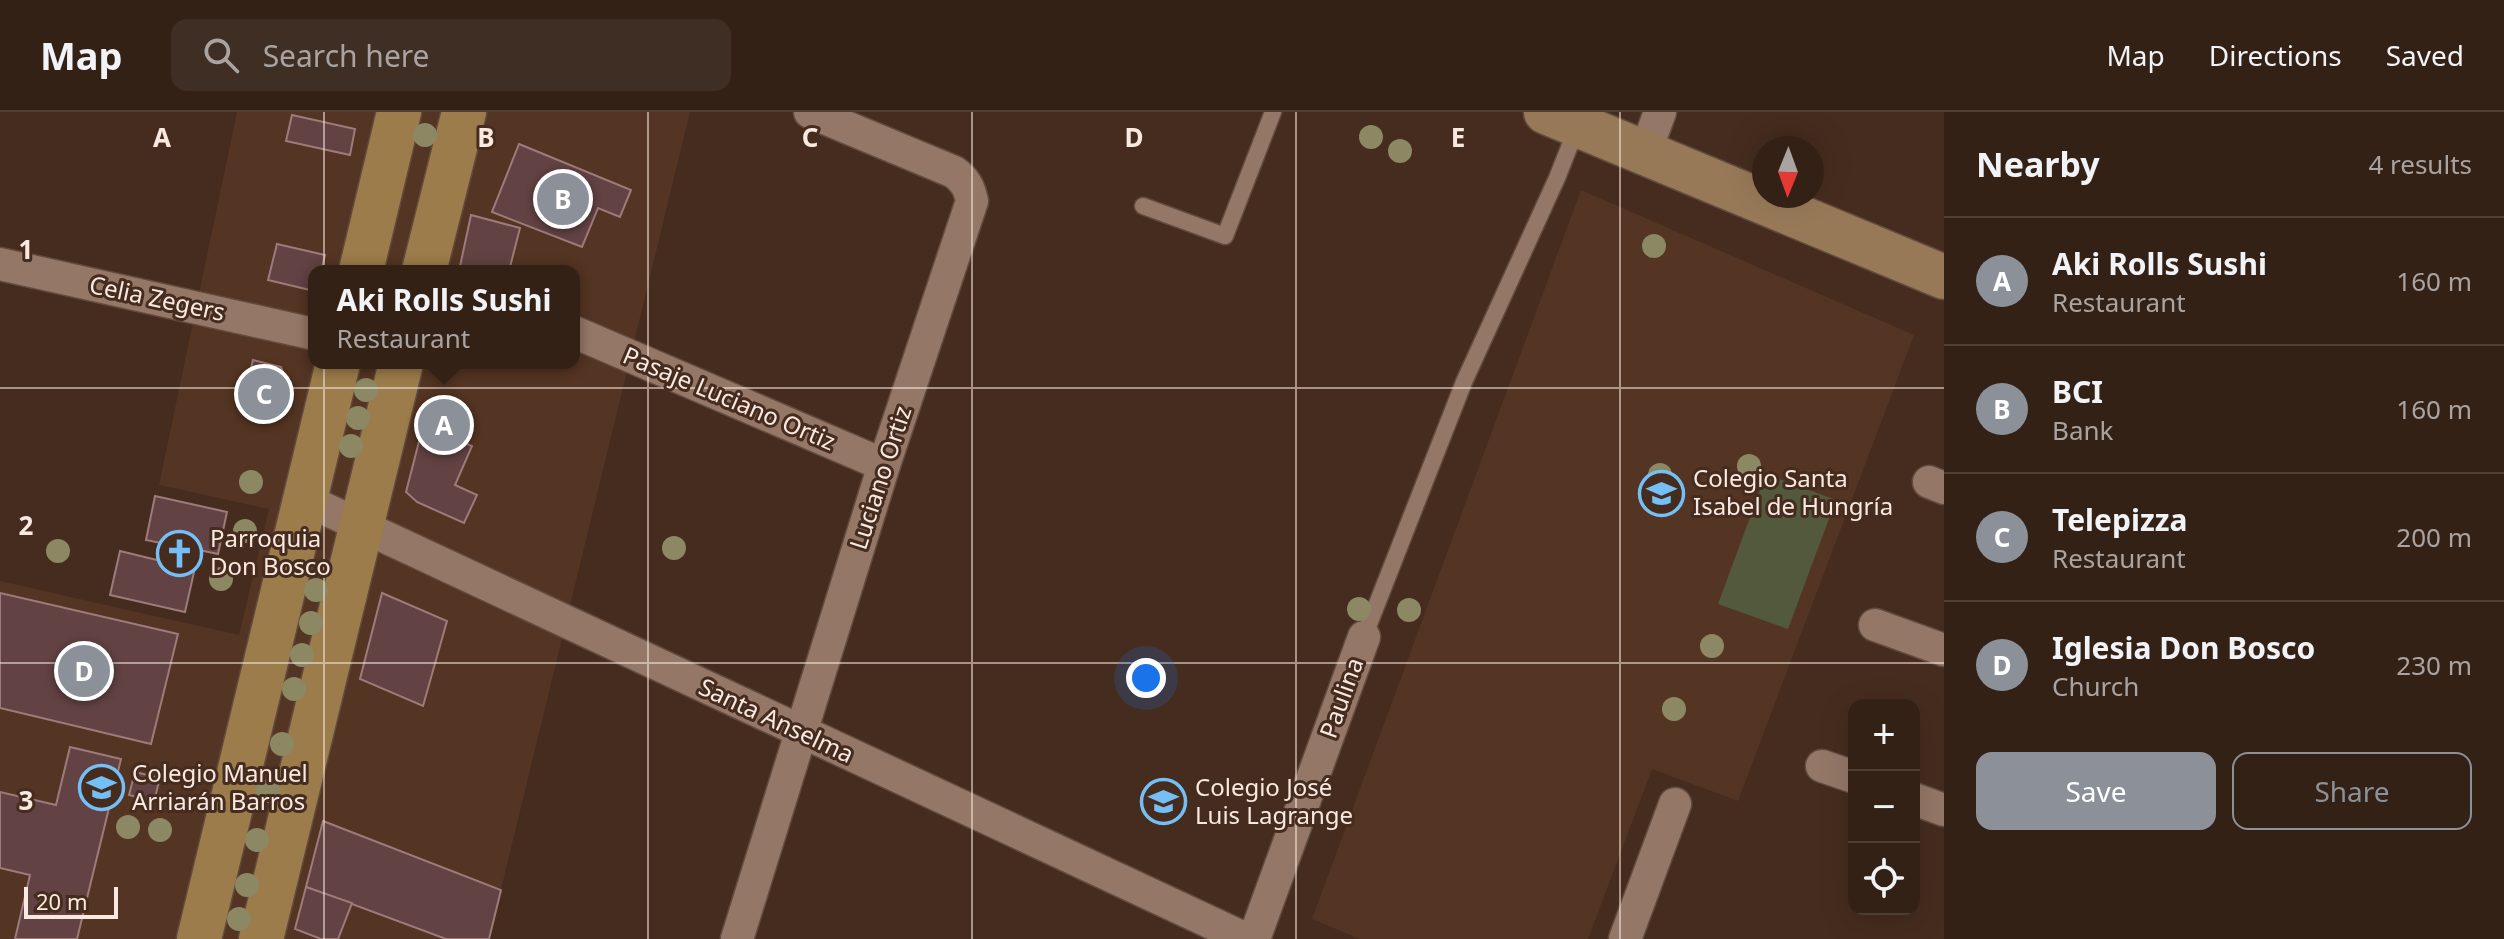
<!DOCTYPE html>
<html lang="en">
<head>
<meta charset="utf-8">
<style>
  :root { --surface:#342116; --page:#3f2e23; --text:#f1f3f6; --muted:#a9a3a1; --line:#4e3e35; --accent:#8c9099 }
  body { margin:0; font-family:"Noto Sans",sans-serif; background:var(--page); color:var(--text) }
  .controls { position:absolute; right:24px; bottom:24px; display:grid; overflow:hidden; border-radius:16px; box-shadow:0 8px 32px #0002 }
  .controls button { width:72px; height:72px; display:grid; place-items:center; padding:0; border:0; border-bottom:2px solid var(--line); background:var(--surface); color:var(--text); font:40px sans-serif }
  .compass { position:absolute; left:1752px; top:24px; width:72px; height:72px; border-radius:50%; background:var(--surface); box-shadow:0 8px 32px #0002; rotate:181deg }
  .scale { position:absolute; left:24px; bottom:20px; width:94px; box-sizing:border-box; padding-left:8px; border:4px solid #fae9e0; border-top:0; font-size:22px; line-height:28px; white-space:nowrap; color:#fae9e0; -webkit-text-stroke:6px #452c1e; paint-order:stroke }
  .you { position:absolute; left:1146px; top:566px; width:28px; height:28px; margin:-20px; border:6px solid #fff; border-radius:50%; background:#1a73e8; box-shadow:0 0 0 12px #1a73e833 }
  .badge { display:grid; place-items:center; width:52px; height:52px; border-radius:50%; background:var(--accent); color:#fff; font-size:26px; font-weight:700 }
  .pin { position:absolute; translate:-50% -50%; border:4px solid #fff; box-shadow:0 2px 8px #0006 }
  .popup { position:absolute; left:308px; top:153px; width:272px; height:104px; box-sizing:border-box; display:grid; place-content:center; border-radius:16px; background:var(--surface); filter:drop-shadow(0 2px 6px #0005); font-size:26px; white-space:nowrap; color:var(--muted) }
  .popup b { font-size:30px; color:var(--text) }
  .popup::after { content:''; position:absolute; left:50%; top:100%; margin-left:-16px; border:16px solid transparent; border-top-color:var(--surface) }
  .list { margin:0; padding:0; list-style:none }
  h2 { display:flex; justify-content:space-between; align-items:center; height:104px; margin:0; padding:0 32px; font-size:34px }
  h2 small { font-size:26px; font-weight:400; color:var(--muted) }
  .list li { display:grid; grid-template-columns:52px 1fr auto; gap:24px; align-items:center; box-sizing:border-box; height:128px; padding:0 32px; border-top:2px solid var(--line) }
  .list b { display:block; font-size:30px; white-space:nowrap }
  .list p { margin:0; font-size:26px; white-space:nowrap; color:var(--muted) }
  .list em { font-size:26px; font-style:normal; color:var(--muted) }
  .actions { display:flex; gap:16px; padding:24px 32px }
  .actions a { flex:1; padding:18px 0; border:2px solid var(--accent); border-radius:16px; text-align:center; font-size:28px; color:var(--accent) }
  .actions .main { background:var(--accent); color:#fff }
  .icon { flex:none; width:44px; height:44px; fill:none; stroke:currentColor; stroke-width:2; stroke-linecap:round; stroke-linejoin:round }
  .map { position:relative; flex:none; width:1944px; height:827px; overflow:hidden }
  header { display:flex; align-items:center; gap:48px; box-sizing:border-box; height:112px; padding:0 40px; background:var(--surface); border-bottom:2px solid var(--line) }
  header strong { font-size:38px }
  nav { display:flex; gap:44px; margin-inline-start:auto; font-size:28px }
  .search { width:560px; height:72px; background:var(--page); display:flex; align-items:center; gap:20px; box-sizing:border-box; padding:0 28px; border-radius:16px; color:var(--muted); font-size:30px }
  main { display:flex }
  aside { flex:1; background:var(--surface) }
  .map>svg:first-child { display:block }
</style>
</head>
<body>
<header>
<strong>Map</strong>
<div class="search"><svg class="icon" aria-label="search" viewBox="0 0 24 24"><circle cx="10" cy="10" r="6"/><path d="M15 15l6 6"/></svg>Search here</div>
<nav><a>Map</a><a>Directions</a><a>Saved</a></nav>
</header>
<main>
<div class="map">
<svg width="1944" height="827" viewBox="0 0 1944 827">
  <rect width="100%" height="100%" fill="#452c1e"/>
  <g fill="#543422" fill-rule="evenodd">
    <path d="M 237,0 L 690,0 L 489,827 L 0,827 L 0,469 L 239,523 L 269,397 L 159,373 ZM 314,159 L 574,159 L 574,251 L 314,251 Z"/>
    <path d="M 1581,78 L 1914,223 L 1738,689 L 1652,657 L 1588,827 L 1360,827 L 1312,807 Z"/>
  </g>
  <path fill="#52593d" d="M 1766,362 L 1836,388 L 1788,517 L 1718,492 Z"/>
  <g fill="#624243" stroke="#9e7b7b" stroke-width="2">
    <path d="M 292,3 L 355,17 L 350,43 L 286,29 Z"/>
    <path d="M 519,32 L 631,78 L 620,105 L 598,96 L 582,135 L 492,100 Z"/>
    <path d="M 471,103 L 520,116 L 509,159 L 459,159 Z"/>
    <path d="M 277,132 L 325,143 L 321,159 L 314,159 L 314,179 L 268,168 Z"/>
    <path d="M 253,248 L 281,255 L 286,267 L 276,306 L 241,297 Z"/>
    <path d="M 423,314 L 472,334 L 455,373 L 477,383 L 464,411 L 417,390 L 406,380 Z"/>
    <path d="M 155,384 L 227,400 L 218,442 L 199,438 L 185,500 L 110,483 L 120,439 L 157,448 L 161,431 L 146,428 Z"/>
    <path d="M 0,481 L 178,522 L 151,632 L 0,596 Z"/>
    <path d="M 382,481 L 447,509 L 423,594 L 360,567 Z"/>
    <path d="M 70,635 L 121,647 L 77,827 L 15,827 L 30,763 L 0,756 L 0,680 L 56,693 Z"/>
    <path d="M 135,660 L 160,666 L 154,689 L 129,683 Z"/>
    <path d="M 323,709 L 501,778 L 489,827 L 446,827 L 306,775 Z"/>
    <path d="M 306,775 L 352,791 L 338,827 L 321,827 L 295,817 Z"/>
  </g>
  <g fill="none" stroke-linecap="round" stroke-linejoin="round">
    <defs>
      <g id="lane">
        <path d="M 1143,94 L 1225,124 L 1273,0"/>
        <path d="M 1364,525 L 1464,270 L 1557,66 L 1578,13"/>
      </g>
      <g id="street">
        <path d="M 1645,41 L 1660,0"/>
        <path d="M 0,152 L 314,222"/>
        <path d="M 574,220 L 884,353"/>
        <path d="M 1929,370 L 1944,376"/>
        <path d="M 306,388 L 1246,827"/>
        <path d="M 1875,513 L 1944,538"/>
        <path d="M 1822,654 L 1854,665"/>
        <path d="M 1914,687 L 1944,698"/>
        <path d="M 737,827 L 884,353 L 972,89 C 969,75 965,68 954,60 L 810,0"/>
        <path d="M 1254,827 L 1364,525"/>
        <path d="M 1625,827 L 1675,692"/>
      </g>
      <path id="secondary" d="M 1546,0 L 1944,165"/>
      <g id="primary">
        <path d="M 361,159 L 399,0"/>
        <path d="M 424,159 L 464,0"/>
        <path d="M 199,827 L 338,251"/>
        <path d="M 261,827 L 401,251"/>
      </g>
    </defs>
    <use href="#lane" stroke="#614b3f" stroke-width="19"/>
    <use href="#street" stroke="#614b3f" stroke-width="35"/>
    <use href="#secondary" stroke="#614b3f" stroke-width="47"/>
    <use href="#primary" stroke="#614b3f" stroke-width="47"/>
    <use href="#lane" stroke="#947767" stroke-width="16"/>
    <use href="#street" stroke="#947767" stroke-width="32"/>
    <use href="#secondary" stroke="#977958" stroke-width="44"/>
    <use href="#primary" stroke="#9b7c4a" stroke-width="44"/>
  </g>
  <g fill="#8c8864">
    <circle cx="425" cy="23" r="12"/>
    <circle cx="1371" cy="25" r="12"/>
    <circle cx="1400" cy="39" r="12"/>
    <circle cx="1654" cy="134" r="12"/>
    <circle cx="366" cy="278" r="12"/>
    <circle cx="358" cy="306" r="12"/>
    <circle cx="351" cy="334" r="12"/>
    <circle cx="1749" cy="354" r="12"/>
    <circle cx="1660" cy="363" r="12"/>
    <circle cx="251" cy="370" r="12"/>
    <circle cx="245" cy="419" r="12"/>
    <circle cx="674" cy="436" r="12"/>
    <circle cx="58" cy="439" r="12"/>
    <circle cx="221" cy="467" r="12"/>
    <circle cx="316" cy="478" r="12"/>
    <circle cx="1359" cy="497" r="12"/>
    <circle cx="1409" cy="498" r="12"/>
    <circle cx="311" cy="511" r="12"/>
    <circle cx="1712" cy="534" r="12"/>
    <circle cx="302" cy="543" r="12"/>
    <circle cx="294" cy="577" r="12"/>
    <circle cx="1674" cy="597" r="12"/>
    <circle cx="282" cy="632" r="12"/>
    <circle cx="268" cy="679" r="12"/>
    <circle cx="128" cy="715" r="12"/>
    <circle cx="160" cy="718" r="12"/>
    <circle cx="257" cy="728" r="12"/>
    <circle cx="247" cy="773" r="12"/>
    <circle cx="239" cy="807" r="12"/>
  </g>
  <path fill="none" stroke="#fae9e0" stroke-width="2" stroke-opacity="0.55" d="M 324,0 L 324,827M 648,0 L 648,827M 972,0 L 972,827M 1296,0 L 1296,827M 1620,0 L 1620,827M 0,276 L 1944,276M 0,551 L 1944,551"/>
  <defs>
    <symbol id="school-ring" viewBox="-11 -11 22 22"><circle r="9.5" fill="#452c1e" stroke="#74c0f6" stroke-width="1.5"/><path d="M0-5L7-2L0 1L-7-2ZM-4 1L0 2.5L4 1V4Q0 6-4 4Z" fill="#74c0f6"/></symbol>
    <symbol id="church-ring" viewBox="-11 -11 22 22"><circle r="9.5" fill="#452c1e" stroke="#74c0f6" stroke-width="1.5"/><path d="M-1.2-6h2.4v3.5h3.3v2.4h-3.3V6h-2.4V-.1h-3.3v-2.4h3.3Z" fill="#74c0f6"/></symbol>
  </defs>
  <g fill-rule="evenodd">
    <use href="#school-ring" x="1636" y="356" width="51" height="51"/>
    <use href="#church-ring" x="154" y="416" width="51" height="51"/>
    <use href="#school-ring" x="76" y="650" width="51" height="51"/>
    <use href="#school-ring" x="1138" y="664" width="51" height="51"/>
  </g>
  <g text-anchor="middle" stroke-width="6" stroke-linejoin="round" paint-order="stroke">
    <g font-size="24" fill="#fae9e0" stroke="#452c1e">
      <text transform="translate(157 187) rotate(12)" y="8">Celia Zegers</text>
      <text transform="translate(729 287) rotate(23)" y="8">Pasaje Luciano Ortiz</text>
      <text transform="translate(881 366) rotate(-72)" y="8">Luciano Ortiz</text>
      <text transform="translate(1342 586) rotate(-70)" y="8">Paulina</text>
      <text transform="translate(776 609) rotate(25)" y="8">Santa Anselma</text>
    </g>
    <g font-size="24" fill="#fae9e0" stroke="#452c1e" text-anchor="start">
      <text x="1693" y="375">Colegio Santa<tspan x="1693" dy="28">Isabel de Hungría</tspan></text>
      <text x="210" y="435">Parroquia<tspan x="210" dy="28">Don Bosco</tspan></text>
      <text x="132" y="670">Colegio Manuel<tspan x="132" dy="28">Arriarán Barros</tspan></text>
      <text x="1195" y="684">Colegio José<tspan x="1195" dy="28">Luis Lagrange</tspan></text>
    </g>
  </g>
  <g font-size="26" text-anchor="middle" font-weight="bold" fill="#fae9e0" stroke="#452c1e" stroke-width="6" stroke-linejoin="round" paint-order="stroke">
    <text x="162" y="35">A</text>
    <text x="486" y="35">B</text>
    <text x="810" y="35">C</text>
    <text x="1134" y="35">D</text>
    <text x="1458" y="35">E</text>
    <text x="26" y="147">1</text>
    <text x="26" y="423">2</text>
    <text x="26" y="698">3</text>
  </g>
</svg>
<div class="controls">
<button>+</button>
<button>−</button>
<button><svg class="icon" aria-label="locate" viewBox="0 0 24 24"><circle cx="12" cy="12" r="6"/><path d="M12 2v4M12 18v4M2 12h4M18 12h4"/></svg></button>
</div>
<svg class="compass" viewBox="-18 -18 36 36"><path d="M0-13l5 13h-10z" fill="#e53935"/><path d="M0 13l5-13h-10z" fill="#a9a3a1"/></svg>
<div class="scale">20 m</div>
<div class="you"></div>
<div class="pin badge" style="left:444px;top:313px">A</div>
<div class="popup"><b>Aki Rolls Sushi</b>Restaurant</div>
<div class="pin badge" style="left:563px;top:87px">B</div>
<div class="pin badge" style="left:264px;top:282px">C</div>
<div class="pin badge" style="left:84px;top:559px">D</div>
</div>
<aside>
<h2>Nearby<small>4 results</small></h2>
<ul class="list">
<li><span class="badge">A</span><div><b>Aki Rolls Sushi</b><p>Restaurant</p></div><em>160 m</em></li>
<li><span class="badge">B</span><div><b>BCI</b><p>Bank</p></div><em>160 m</em></li>
<li><span class="badge">C</span><div><b>Telepizza</b><p>Restaurant</p></div><em>200 m</em></li>
<li><span class="badge">D</span><div><b>Iglesia Don Bosco</b><p>Church</p></div><em>230 m</em></li>
</ul>
<div class="actions"><a class="main">Save</a><a>Share</a></div>
</aside>
</main>
</body>
</html>
